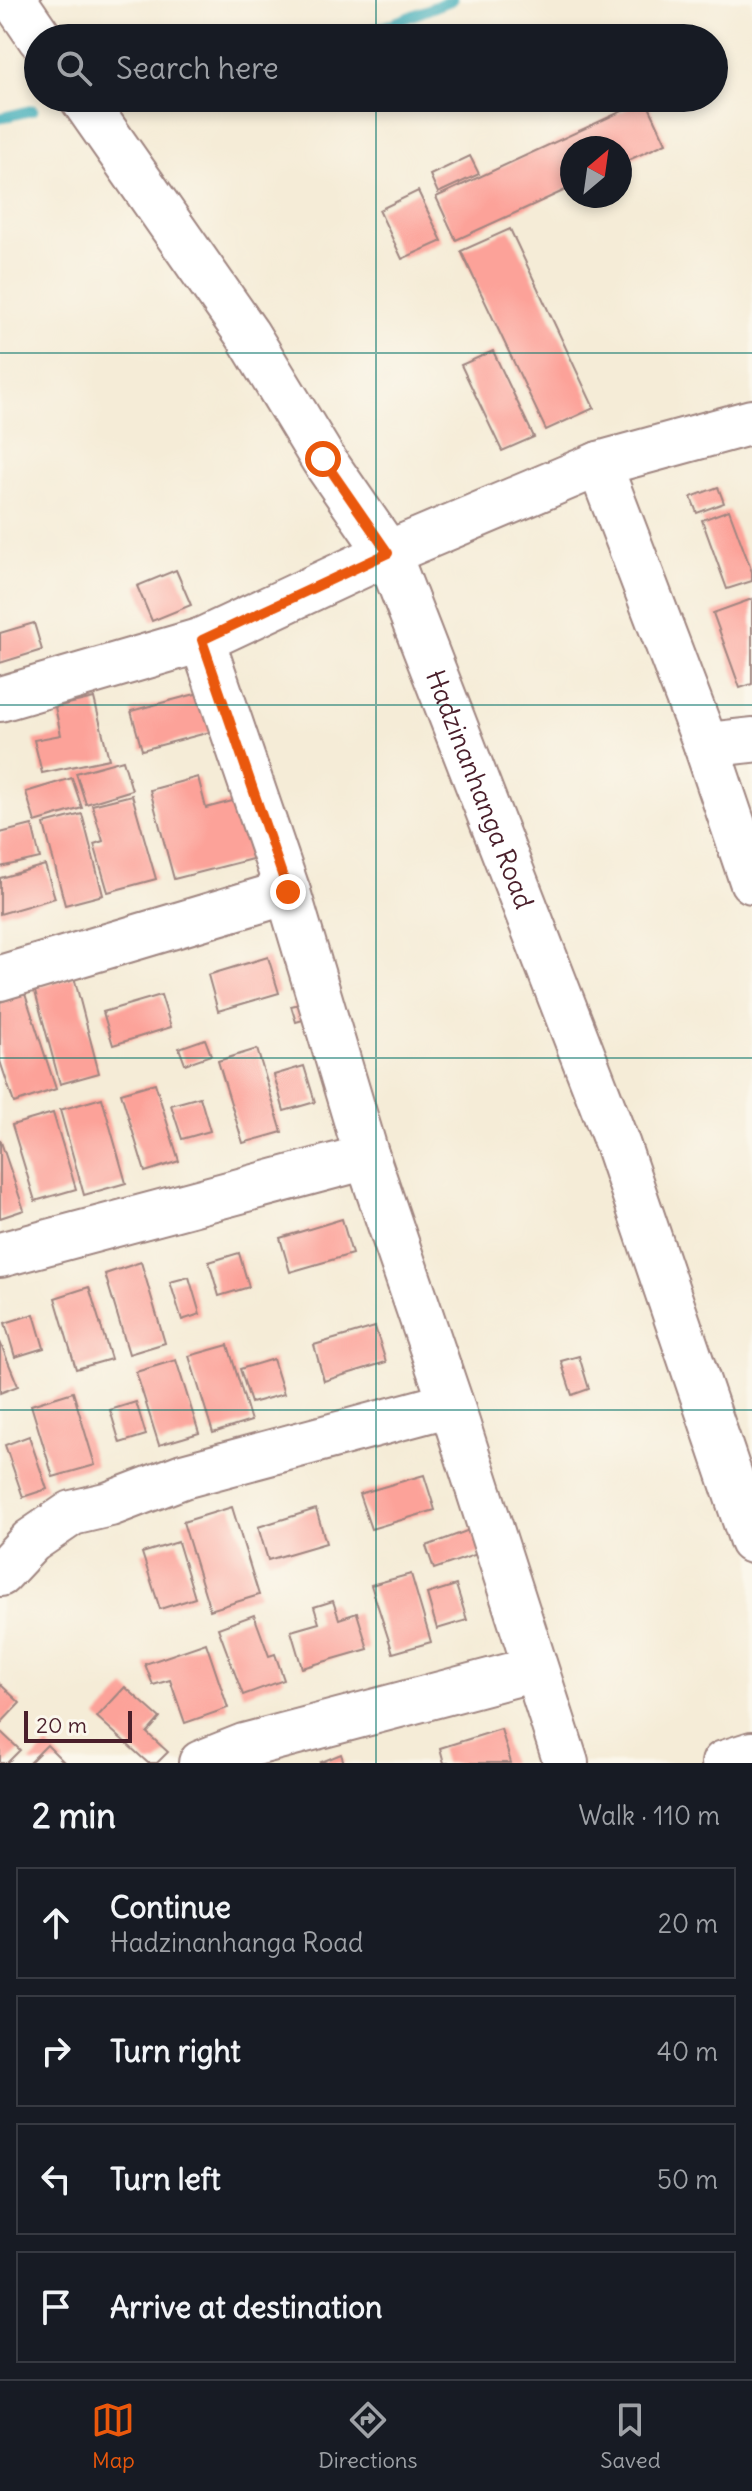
<!DOCTYPE html>
<html lang="en">
<head>
<meta charset="utf-8">
<style>
  :root { --surface:#171b24; --page:#242831; --text:#f1f3f6; --muted:#9ea1a6; --line:#363941; --accent:#ea580c }
  body { margin:0; font-family:Delius,sans-serif; background:var(--page); color:var(--text) }
  .compass { position:absolute; left:560px; top:136px; width:72px; height:72px; border-radius:50%; background:var(--surface); box-shadow:0 4px 12px #0003; rotate:29deg }
  .scale { position:absolute; left:24px; bottom:20px; width:108px; box-sizing:border-box; padding-left:8px; border:4px solid #4a1f2b; border-top:0; font-size:22px; line-height:28px; white-space:nowrap; color:#4a1f2b; -webkit-text-stroke:6px #fbf7ec; paint-order:stroke }
  .stop { position:absolute; width:24px; height:24px; margin:-18px; border:6px solid #ea580c; border-radius:50%; background:#fff }
  .stop.end { background:#ea580c; border-color:#fff; box-shadow:0 2px 8px #0008 }
  .list { margin:0; padding:0; list-style:none }
  h2 { display:flex; justify-content:space-between; align-items:center; height:104px; margin:0; padding:0 32px; font-size:34px }
  h2 small { font-size:26px; font-weight:400; color:var(--muted) }
  .list li { display:grid; grid-template-columns:52px 1fr auto; gap:24px; align-items:center; box-sizing:border-box; height:112px; margin:0 16px 16px; padding:0 16px; border:2px solid var(--line); border-radius:0px }
  .list b { display:block; font-size:30px; white-space:nowrap }
  .list p { margin:0; font-size:26px; white-space:nowrap; color:var(--muted) }
  .list em { font-size:26px; font-style:normal; color:var(--muted) }
  .icon { flex:none; width:44px; height:44px; fill:none; stroke:currentColor; stroke-width:2; stroke-linecap:round; stroke-linejoin:round }
  .map { position:relative; flex:none; width:752px; height:1763px; overflow:hidden }
  .search { position:absolute; background:var(--surface); box-shadow:0 4px 12px #0003; left:24px; right:24px; top:24px; height:88px; display:flex; align-items:center; gap:20px; box-sizing:border-box; padding:0 28px; border-radius:44px; color:var(--muted); font-size:30px }
  .sheet { height:616px; background:var(--surface) }
  nav { display:flex; justify-content:space-around; align-items:center; box-sizing:border-box; height:112px; border-top:2px solid var(--line); background:var(--surface); font-size:22px; color:var(--muted) }
  nav a { display:grid; justify-items:center; gap:4px }
  nav .on { color:var(--accent) }
  .map>svg:first-child { display:block }
</style>
</head>
<body>
<div class="map">
<svg width="752" height="1763" viewBox="0 0 752 1763">
  <rect width="100%" height="100%" fill="#fbf7ec"/>
  <filter id="ink" filterUnits="userSpaceOnUse"><feTurbulence type="fractalNoise" baseFrequency=".0125" numOctaves="2"/><feDisplacementMap in="SourceGraphic" scale="16" xChannelSelector="R" yChannelSelector="G"/><feConvolveMatrix kernelMatrix="1 2 1 2 8 2 1 2 1" color-interpolation-filters="sRGB"/></filter>
  <filter id="wash" filterUnits="userSpaceOnUse"><feTurbulence type="fractalNoise" baseFrequency=".006" numOctaves="4" result="noise"/><feDisplacementMap in="SourceGraphic" scale="32" xChannelSelector="R" yChannelSelector="G"/><feGaussianBlur stdDeviation="1.8" result="paint"/><feColorMatrix in="noise" values="0 0 0 0 0 0 0 0 0 0 0 0 0 0 0 0 0 1.4 0 .05"/><feComposite in="paint" operator="in"/></filter>
  <g filter="url(#wash)">
    <rect width="100%" height="100%" fill="#f5ecd7"/>
    <g fill="none" stroke-linecap="round" stroke-linejoin="round">
      <g stroke="#3cacb8" stroke-width="11">
        <path d="M 332,38 L 386,26 L 452,0"/>
        <path d="M 0,118 L 33,110"/>
      </g>
    </g>
    <g id="blocks">
      <g fill="#fca299">
        <path d="M 646,100 L 666,143 L 620,164 L 620,148 L 572,148 L 572,187 L 456,240 L 436,197 Z"/>
        <path d="M 470,156 L 479,174 L 438,193 L 430,175 Z"/>
        <path d="M 418,191 L 442,241 L 402,259 L 379,210 Z"/>
        <path d="M 510,229 L 594,408 L 546,430 L 461,251 Z"/>
        <path d="M 493,351 L 534,437 L 502,451 L 461,365 Z"/>
        <path d="M 718,487 L 724,503 L 697,513 L 691,497 Z"/>
        <path d="M 729,510 L 752,572 L 752,581 L 727,589 L 702,520 Z"/>
        <path d="M 176,570 L 191,605 L 152,621 L 137,586 Z"/>
        <path d="M 752,599 L 752,684 L 740,688 L 713,613 Z"/>
        <path d="M 34,623 L 42,650 L 0,663 L 0,633 Z"/>
        <path d="M 203,692 L 214,731 L 142,750 L 131,711 Z"/>
        <path d="M 94,698 L 109,759 L 42,773 L 34,740 L 61,735 L 55,707 Z"/>
        <path d="M 123,760 L 132,790 L 86,804 L 76,773 Z"/>
        <path d="M 198,777 L 206,808 L 240,799 L 256,858 L 174,879 L 150,790 Z"/>
        <path d="M 72,778 L 82,808 L 35,822 L 26,792 Z"/>
        <path d="M 132,795 L 156,879 L 108,892 L 94,844 L 103,841 L 92,805 Z"/>
        <path d="M 82,814 L 103,895 L 65,905 L 44,824 Z"/>
        <path d="M 32,825 L 40,858 L 0,867 L 0,833 Z"/>
        <path d="M 45,865 L 55,898 L 0,914 L 0,878 Z"/>
        <path d="M 268,957 L 279,993 L 218,1011 L 208,975 Z"/>
        <path d="M 74,977 L 99,1073 L 60,1084 L 34,988 Z"/>
        <path d="M 25,994 L 56,1089 L 14,1103 L 0,1061 L 0,1002 Z"/>
        <path d="M 161,995 L 171,1027 L 113,1045 L 103,1012 Z"/>
        <path d="M 308,1002 L 313,1017 L 296,1022 L 291,1006 Z"/>
        <path d="M 205,1039 L 211,1055 L 185,1064 L 179,1048 Z"/>
        <path d="M 257,1049 L 282,1132 L 243,1143 L 218,1061 Z"/>
        <path d="M 304,1066 L 315,1102 L 284,1111 L 274,1075 Z"/>
        <path d="M 155,1083 L 179,1161 L 145,1172 L 121,1093 Z"/>
        <path d="M 200,1097 L 210,1131 L 182,1139 L 171,1105 Z"/>
        <path d="M 102,1098 L 126,1183 L 84,1195 L 60,1110 Z"/>
        <path d="M 53,1113 L 76,1189 L 35,1201 L 12,1125 Z"/>
        <path d="M 0,1139 L 24,1210 L 0,1218 Z"/>
        <path d="M 342,1219 L 352,1254 L 290,1272 L 280,1238 Z"/>
        <path d="M 239,1253 L 249,1287 L 219,1296 L 209,1262 Z"/>
        <path d="M 141,1262 L 165,1343 L 129,1354 L 105,1274 Z"/>
        <path d="M 189,1277 L 200,1314 L 182,1320 L 170,1282 Z"/>
        <path d="M 89,1287 L 111,1359 L 76,1369 L 55,1298 Z"/>
        <path d="M 34,1314 L 44,1348 L 15,1357 L 5,1323 Z"/>
        <path d="M 375,1327 L 386,1362 L 324,1381 L 314,1345 Z"/>
        <path d="M 0,1342 L 18,1386 L 0,1393 Z"/>
        <path d="M 228,1345 L 251,1421 L 213,1433 L 189,1356 Z"/>
        <path d="M 579,1356 L 589,1389 L 572,1395 L 561,1361 Z"/>
        <path d="M 273,1359 L 284,1394 L 251,1403 L 240,1369 Z"/>
        <path d="M 176,1360 L 199,1433 L 159,1445 L 136,1372 Z"/>
        <path d="M 73,1392 L 95,1465 L 53,1477 L 31,1405 Z"/>
        <path d="M 136,1402 L 146,1435 L 120,1443 L 110,1410 Z"/>
        <path d="M 29,1436 L 47,1489 L 23,1497 L 5,1445 Z"/>
        <path d="M 424,1475 L 435,1510 L 371,1529 L 359,1494 Z"/>
        <path d="M 232,1507 L 259,1595 L 210,1610 L 183,1522 Z"/>
        <path d="M 316,1509 L 326,1543 L 268,1560 L 258,1527 Z"/>
        <path d="M 480,1526 L 489,1550 L 434,1569 L 426,1546 Z"/>
        <path d="M 178,1542 L 195,1598 L 160,1609 L 142,1553 Z"/>
        <path d="M 411,1574 L 431,1642 L 393,1653 L 371,1585 Z"/>
        <path d="M 456,1585 L 467,1620 L 437,1629 L 427,1594 Z"/>
        <path d="M 333,1601 L 339,1619 L 357,1613 L 368,1649 L 302,1668 L 291,1631 L 319,1623 L 314,1607 Z"/>
        <path d="M 254,1615 L 269,1656 L 275,1654 L 284,1680 L 243,1695 L 218,1628 Z"/>
        <path d="M 206,1643 L 228,1708 L 185,1723 L 170,1680 L 153,1685 L 145,1664 Z"/>
        <path d="M 0,1684 L 20,1703 L 0,1724 Z"/>
        <path d="M 125,1687 L 160,1718 L 147,1733 L 168,1752 L 157,1763 L 148,1763 L 97,1717 Z"/>
        <path d="M 501,1729 L 511,1763 L 444,1763 L 440,1748 Z"/>
        <path d="M 0,1731 L 20,1750 L 7,1763 L 0,1763 Z"/>
        <path d="M 47,1745 L 65,1763 L 29,1763 Z"/>
        <path d="M 341,1754 L 344,1763 L 319,1763 Z"/>
      </g>
    </g>
  </g>
  <g filter="url(#ink)">
    <use href="#blocks" fill-opacity="0" stroke="#a08681" stroke-width="2"/>
    <g fill="none" stroke-linecap="round" stroke-linejoin="round">
      <defs>
        <g id="minor">
          <path d="M 14,0 L 40,38"/>
          <path id="s1" d="M 82,98 L 247,334 L 323,459 L 388,553 L 618,1146 L 752,1541"/>
          <path d="M 599,464 L 706,745 L 752,881"/>
          <path d="M 0,699 L 202,640"/>
          <path d="M 706,745 L 752,740"/>
          <path d="M 0,978 L 288,892"/>
          <path d="M 0,1255 L 367,1157"/>
          <path d="M 0,1574 L 31,1541 L 72,1513 L 110,1504 L 183,1476 L 451,1404"/>
          <path d="M 201,1763 L 244,1746 L 535,1669"/>
          <path d="M 566,1763 L 451,1404 L 367,1157 L 288,892 L 202,640 L 388,553 L 599,464 L 752,422"/>
          <path d="M 724,1763 L 752,1754"/>
        </g>
      </defs>
      <use href="#minor" stroke="#a08681" stroke-width="48"/>
      <use href="#minor" stroke="#fff" stroke-width="44"/>
    </g>
  </g>
  <g fill="none" stroke-linecap="round" stroke-linejoin="round" filter="url(#ink)">
    <path stroke="#ea580c" stroke-width="10" d="M 288,892 L 202,640 L 388,553 L 323,459"/>
  </g>
  <path fill="none" stroke="#0f766e" stroke-width="2" stroke-opacity="0.55" d="M 376,0 L 376,38M 376,98 L 376,1763M 0,353 L 752,353M 0,705 L 752,705M 0,1058 L 752,1058M 0,1410 L 752,1410"/>
  <g text-anchor="middle" stroke-width="8" stroke-linejoin="round" paint-order="stroke">
    <g font-size="26" fill="#4a1f2b" stroke="#fbf7ec">
      <text dy="9" stroke="none"><textPath href="#s1" startOffset="802">Hadzinanhanga Road</textPath></text>
    </g>
  </g>
</svg>
<svg class="compass" viewBox="-18 -18 36 36"><path d="M0-13l5 13h-10z" fill="#e53935"/><path d="M0 13l5-13h-10z" fill="#9ea1a6"/></svg>
<div class="scale">20 m</div>
<div class="stop" style="left:323px;top:459px"></div>
<div class="stop end" style="left:288px;top:892px"></div>
<div class="search"><svg class="icon" aria-label="search" viewBox="0 0 24 24"><circle cx="10" cy="10" r="6"/><path d="M15 15l6 6"/></svg>Search here</div>
</div>
<section class="sheet">
<h2>2 min<small>Walk · 110 m</small></h2>
<ul class="list">
<li><svg class="icon" aria-label="ahead" viewBox="0 0 24 24"><path d="M12 20V5M6 11l6-6 6 6"/></svg><div><b>Continue</b><p>Hadzinanhanga Road</p></div><em>20 m</em></li>
<li><svg class="icon" aria-label="right" viewBox="0 0 24 24"><path d="M7 20v-9h11M14 6l5 5-5 5"/></svg><div><b>Turn right</b></div><em>40 m</em></li>
<li><svg class="icon" aria-label="left" viewBox="0 0 24 24"><path d="M17 20v-9H6M10 6l-5 5 5 5"/></svg><div><b>Turn left</b></div><em>50 m</em></li>
<li><svg class="icon" aria-label="arrive" viewBox="0 0 24 24"><path d="M6 21V4h12l-3 4 3 4H6"/></svg><div><b>Arrive at destination</b></div></li>
</ul>
</section>
<nav>
<a class="on"><svg class="icon" aria-label="map" viewBox="0 0 24 24"><path d="M3 6l6-2 6 2 6-2v14l-6 2-6-2-6 2zM9 4v14M15 6v14"/></svg>Map</a>
<a><svg class="icon" aria-label="directions" viewBox="0 0 24 24"><path d="M12 3l9 9-9 9-9-9zM9 14v-3h6M13 9l2 2-2 2"/></svg>Directions</a>
<a><svg class="icon" aria-label="saved" viewBox="0 0 24 24"><path d="M7 4h10v16l-5-4-5 4z"/></svg>Saved</a>
</nav>
</body>
</html>
